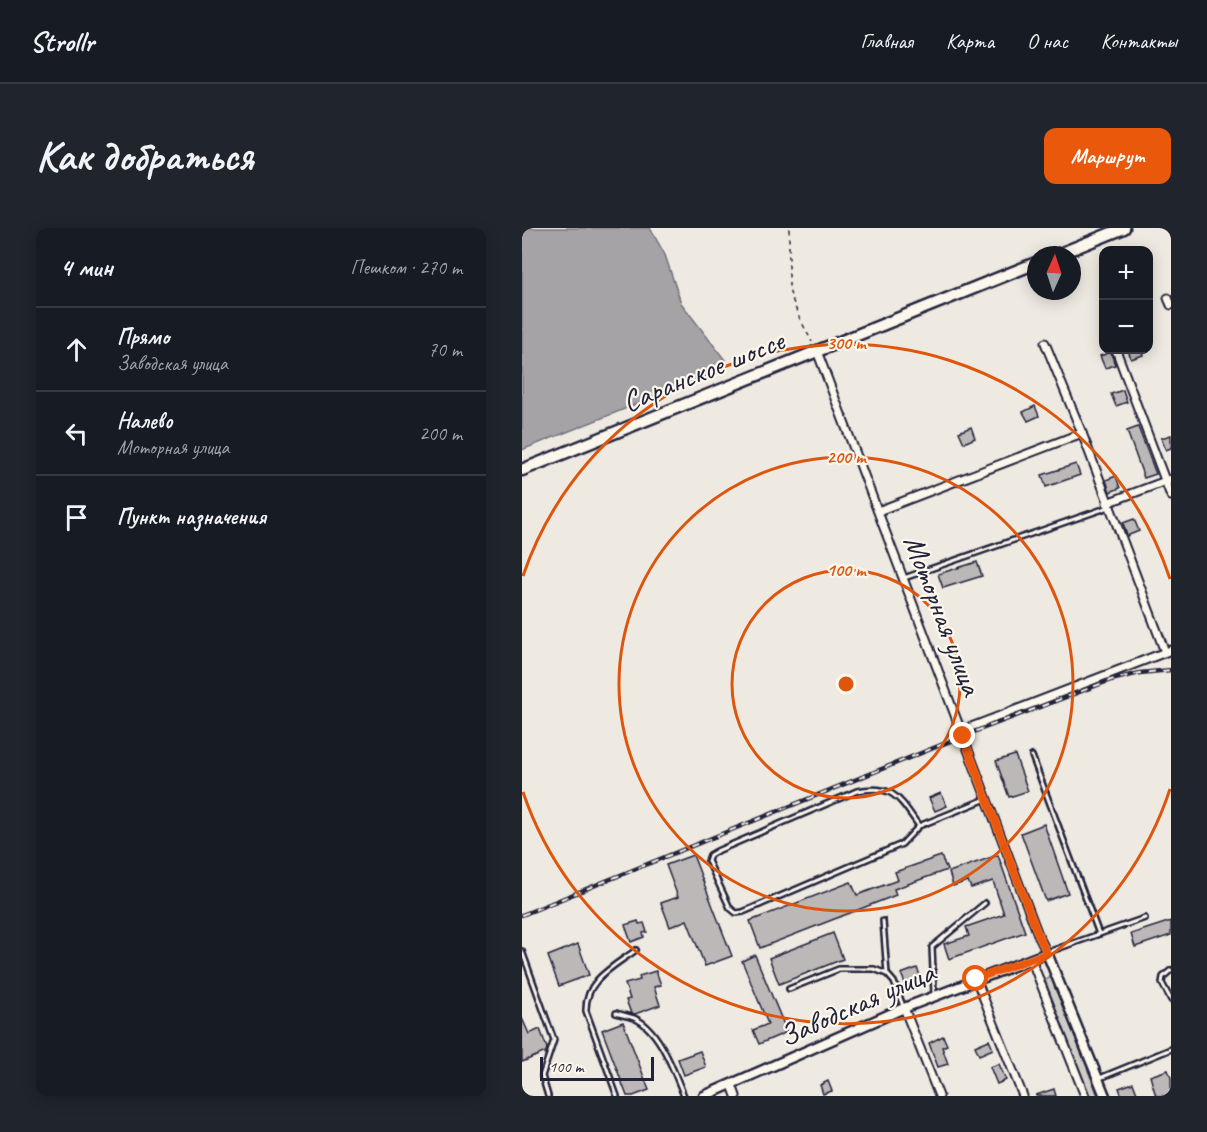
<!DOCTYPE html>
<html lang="ru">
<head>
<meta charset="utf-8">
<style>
  :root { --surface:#171b24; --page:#20242c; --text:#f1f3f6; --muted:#9ea1a6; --line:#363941; --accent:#ea580c }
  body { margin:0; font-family:Caveat,sans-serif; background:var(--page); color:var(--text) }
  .controls { position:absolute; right:18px; top:18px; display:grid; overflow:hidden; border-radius:12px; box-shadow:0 3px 15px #0003 }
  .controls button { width:54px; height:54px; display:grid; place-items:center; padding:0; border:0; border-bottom:2px solid var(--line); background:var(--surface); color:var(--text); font:30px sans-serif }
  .compass { position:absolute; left:505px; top:18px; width:54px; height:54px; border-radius:50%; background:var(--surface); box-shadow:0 3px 15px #0003; rotate:3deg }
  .scale { position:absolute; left:18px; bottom:15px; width:114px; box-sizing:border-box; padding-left:6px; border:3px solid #22223b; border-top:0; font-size:16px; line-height:21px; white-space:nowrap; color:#22223b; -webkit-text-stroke:4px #fbf7ec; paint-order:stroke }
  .stop { position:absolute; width:18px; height:18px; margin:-14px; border:4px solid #ea580c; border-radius:50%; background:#fff }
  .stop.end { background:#ea580c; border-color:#fff; box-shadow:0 2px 6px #0008 }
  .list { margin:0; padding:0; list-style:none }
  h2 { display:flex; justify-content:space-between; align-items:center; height:78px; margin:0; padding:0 24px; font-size:26px }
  h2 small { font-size:20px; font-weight:400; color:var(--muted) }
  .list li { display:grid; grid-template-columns:39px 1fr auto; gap:18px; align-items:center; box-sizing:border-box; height:84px; padding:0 24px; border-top:2px solid var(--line) }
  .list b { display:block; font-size:22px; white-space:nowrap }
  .list p { margin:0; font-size:20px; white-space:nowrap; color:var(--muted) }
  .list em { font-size:20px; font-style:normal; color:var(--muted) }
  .icon { flex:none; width:33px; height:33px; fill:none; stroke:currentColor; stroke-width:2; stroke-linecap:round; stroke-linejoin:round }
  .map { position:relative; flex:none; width:649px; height:868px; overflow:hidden; border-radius:12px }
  header { display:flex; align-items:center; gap:36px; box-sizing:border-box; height:84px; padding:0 30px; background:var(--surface); border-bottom:2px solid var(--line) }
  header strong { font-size:28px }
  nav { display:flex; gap:33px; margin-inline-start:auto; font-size:21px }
  .intro { display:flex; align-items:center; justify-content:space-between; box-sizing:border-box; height:144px; padding:0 36px }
  h1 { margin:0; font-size:42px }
  .button { padding:15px 27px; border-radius:12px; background:var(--accent); color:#fff; font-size:21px; font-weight:700 }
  main { display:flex; gap:36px; padding:0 36px }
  aside { flex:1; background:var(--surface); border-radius:12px; box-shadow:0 3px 15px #0003 }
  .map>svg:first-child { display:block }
</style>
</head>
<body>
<header>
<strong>Strollr</strong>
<nav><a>Главная</a><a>Карта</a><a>О нас</a><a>Контакты</a></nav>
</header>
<div class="intro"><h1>Как добраться</h1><a class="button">Маршрут</a></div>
<main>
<aside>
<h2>4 мин<small>Пешком · 270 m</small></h2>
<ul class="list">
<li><svg class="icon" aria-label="ahead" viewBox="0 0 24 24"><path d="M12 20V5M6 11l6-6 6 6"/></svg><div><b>Прямо</b><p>Заводская улица</p></div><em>70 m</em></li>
<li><svg class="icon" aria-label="left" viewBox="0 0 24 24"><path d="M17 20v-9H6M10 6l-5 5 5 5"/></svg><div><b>Налево</b><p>Моторная улица</p></div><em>200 m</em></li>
<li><svg class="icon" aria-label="arrive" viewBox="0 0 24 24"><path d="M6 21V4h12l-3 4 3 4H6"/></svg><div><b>Пункт назначения</b></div></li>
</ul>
</aside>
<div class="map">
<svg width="649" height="868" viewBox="0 0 649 868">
  <rect width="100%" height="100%" fill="#eeeae2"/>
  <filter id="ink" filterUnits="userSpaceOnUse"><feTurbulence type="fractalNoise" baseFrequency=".0167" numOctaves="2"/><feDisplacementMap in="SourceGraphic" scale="12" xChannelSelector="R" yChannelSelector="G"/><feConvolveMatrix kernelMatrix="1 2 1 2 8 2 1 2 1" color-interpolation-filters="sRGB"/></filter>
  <g filter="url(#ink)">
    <path fill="#d0cdc9" stroke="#797882" stroke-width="1.5" d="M 530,749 L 576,868 L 568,868 L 523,752 Z"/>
    <path fill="#a6a3a7" stroke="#716f7c" stroke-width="1.5" d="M 0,0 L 128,0 L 143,27 L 159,75 L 203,132 L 198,143 L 0,222 Z"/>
    <g fill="#bcb8b8" stroke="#22223b" stroke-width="1.5">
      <path d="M 606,122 L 619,122 L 621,127 L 609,131 Z"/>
      <path d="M 589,124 L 593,137 L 583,140 L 578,128 Z"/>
      <path d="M 601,162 L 605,174 L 594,178 L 589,166 Z"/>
      <path d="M 513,178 L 517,188 L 506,193 L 501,184 Z"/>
      <path d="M 449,199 L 453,210 L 442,215 L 437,204 Z"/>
      <path d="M 616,199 L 634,246 L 622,250 L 605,203 Z"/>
      <path d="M 649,207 L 649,220 L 644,222 L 639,210 Z"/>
      <path d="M 554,236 L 558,247 L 524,259 L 520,247 Z"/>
      <path d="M 594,248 L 598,260 L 588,264 L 584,252 Z"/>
      <path d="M 612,291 L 617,303 L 605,308 L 601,295 Z"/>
      <path d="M 455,334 L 460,348 L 421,360 L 416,346 Z"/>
      <path d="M 493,527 L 506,563 L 487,569 L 474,533 Z"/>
      <path d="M 419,565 L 425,578 L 413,583 L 407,570 Z"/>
      <path d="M 522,596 L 546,665 L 524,673 L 499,605 Z"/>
      <path d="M 171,627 L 210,728 L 183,738 L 165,692 L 148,699 L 139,675 L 156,669 L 144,637 Z"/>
      <path d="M 476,627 L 503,704 L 427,731 L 422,716 L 447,708 L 444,699 L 482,686 L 471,653 L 449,660 L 446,653 L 431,658 L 427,644 Z"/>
      <path d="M 419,628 L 425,642 L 372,661 L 374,667 L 238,720 L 228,693 L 329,654 L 335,667 L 376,652 L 373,644 Z"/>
      <path d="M 116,693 L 117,696 L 122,695 L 125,704 L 121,705 L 122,709 L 109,714 L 103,697 Z"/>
      <path d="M 649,693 L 649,707 L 613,719 L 609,706 Z"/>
      <path d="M 311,705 L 321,731 L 257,756 L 247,730 Z"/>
      <path d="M 56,716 L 67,747 L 37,758 L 26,728 Z"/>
      <path d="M 233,727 L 265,804 L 237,816 L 231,802 L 246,796 L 220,733 Z"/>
      <path d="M 395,740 L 400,752 L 384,757 L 379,746 Z"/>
      <path d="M 134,743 L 139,757 L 132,759 L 138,777 L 113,786 L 109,785 L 104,772 L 108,771 L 103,756 L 118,752 L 117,748 Z"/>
      <path d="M 0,790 L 7,806 L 18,801 L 25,820 L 24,824 L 0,834 Z"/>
      <path d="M 101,794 L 127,862 L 111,868 L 105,868 L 80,802 Z"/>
      <path d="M 421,808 L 425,817 L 420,819 L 426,836 L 416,839 L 407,815 Z"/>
      <path d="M 467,812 L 471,821 L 457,827 L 453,818 Z"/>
      <path d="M 178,823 L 184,839 L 162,847 L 156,831 Z"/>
      <path d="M 477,836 L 484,852 L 475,856 L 468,839 Z"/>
      <path d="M 646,842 L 649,850 L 649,868 L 634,868 L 628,848 Z"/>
      <path d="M 306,853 L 310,863 L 301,866 L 298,857 Z"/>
      <path d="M 611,855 L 616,868 L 600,868 L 597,860 Z"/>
      <path d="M 532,861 L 534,868 L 514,868 L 514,867 Z"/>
    </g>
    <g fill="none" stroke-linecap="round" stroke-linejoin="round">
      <defs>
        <g id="service">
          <path d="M 382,350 L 587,279"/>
          <path d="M 510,528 L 577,706"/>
          <path d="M 397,598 C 377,570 372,556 335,563 L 195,623 L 188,627 L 186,633 L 208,680 L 214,685 L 221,684 L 380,616 L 397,598 L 464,571"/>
          <path d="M 361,693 L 365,746"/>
          <path d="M 0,723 L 32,812 L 20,848 L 26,868"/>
          <path d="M 526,724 L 623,690"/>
          <path d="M 649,742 L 641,749 L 640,755 L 649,772"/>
          <path d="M 267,761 L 317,741 L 352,741 L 365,746 L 372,754 L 381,778"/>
          <path d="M 412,766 L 410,719 L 463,675"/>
          <path d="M 94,785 C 100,787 106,788 112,790 C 138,801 152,844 162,868"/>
          <path d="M 578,850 L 649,821"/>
          <path d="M 95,868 L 64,783 C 63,752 91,739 114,722"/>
        </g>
        <g id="minor">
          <path d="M 646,70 L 649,77"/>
          <path d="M 523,115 L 560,205 L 643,424"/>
          <path d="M 594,122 L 649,268"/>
          <path d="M 295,123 L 517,709 L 525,725"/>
          <path d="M 585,275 L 649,251"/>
          <path d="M 356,283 L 560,205"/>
          <path d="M 439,503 L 649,422"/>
          <path d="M 509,731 L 563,868"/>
          <path d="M 454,751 L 501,868"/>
          <path d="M 382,780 L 417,868"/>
          <path d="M 210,857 L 214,868"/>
        </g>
        <path id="tertiary" d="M 182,868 L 382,780 L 525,725 L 583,868"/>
        <g id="trunk">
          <path d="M 535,27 L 602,0"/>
          <path d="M 0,242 L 514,35"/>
        </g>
      </defs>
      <use href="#service" stroke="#22223b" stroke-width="8"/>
      <use href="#minor" stroke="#22223b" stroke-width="11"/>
      <use href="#tertiary" stroke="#22223b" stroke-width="13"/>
      <use href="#trunk" stroke="#22223b" stroke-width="15"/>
      <path stroke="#22223b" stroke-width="1.5" stroke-dasharray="4.5 4.5" stroke-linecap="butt" d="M 267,0 L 267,62 L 276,87 L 290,114"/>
      <use href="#service" stroke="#fbf7ec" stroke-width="3"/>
      <use href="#minor" stroke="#fbf7ec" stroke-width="7"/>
      <use href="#tertiary" stroke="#fbf7ec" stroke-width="8"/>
      <use href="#trunk" stroke="#fbf7ec" stroke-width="10"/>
      <defs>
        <path id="rail" d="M 0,687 L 441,508 L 589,452 L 618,445 L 649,442"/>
      </defs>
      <use href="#rail" stroke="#22223b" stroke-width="4.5"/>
      <use href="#rail" stroke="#fbf7ec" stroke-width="2" stroke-dasharray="7" stroke-linecap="butt"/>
    </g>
  </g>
  <g fill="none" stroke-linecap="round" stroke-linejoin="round" filter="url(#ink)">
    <path stroke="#ea580c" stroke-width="8" d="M 441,508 L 517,709 L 525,725 L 454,751"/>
  </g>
  <g fill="none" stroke="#de560e" stroke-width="3">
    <circle cx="324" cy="456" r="114"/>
    <circle cx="324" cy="456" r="227"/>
    <path d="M648 561A341 341 0 0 1 1 564M1 348A341 341 0 0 1 648 351"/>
  </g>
  <g text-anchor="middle" stroke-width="4.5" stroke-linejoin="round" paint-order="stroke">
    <g font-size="30" fill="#22223b" stroke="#fbf7ec">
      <text transform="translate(181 143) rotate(-22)" y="10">Саранское шоссе</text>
      <text transform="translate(421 387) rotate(69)" y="10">Моторная улица</text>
      <text transform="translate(335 776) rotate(-24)" y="10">Заводская улица</text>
    </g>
  </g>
  <circle cx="324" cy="456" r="9" fill="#de560e" stroke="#fbf7ec" stroke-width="3"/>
  <g font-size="18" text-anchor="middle" font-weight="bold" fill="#de560e" stroke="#fbf7ec" stroke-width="4.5" stroke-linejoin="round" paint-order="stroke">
    <text x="324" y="121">300 m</text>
    <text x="324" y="235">200 m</text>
    <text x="324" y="348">100 m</text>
  </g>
</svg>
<div class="controls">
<button>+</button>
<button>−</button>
</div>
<svg class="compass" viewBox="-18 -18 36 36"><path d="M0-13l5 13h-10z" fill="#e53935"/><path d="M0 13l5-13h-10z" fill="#9ea1a6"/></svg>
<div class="scale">100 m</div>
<div class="stop" style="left:454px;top:751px"></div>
<div class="stop end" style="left:441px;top:508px"></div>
</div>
</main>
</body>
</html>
